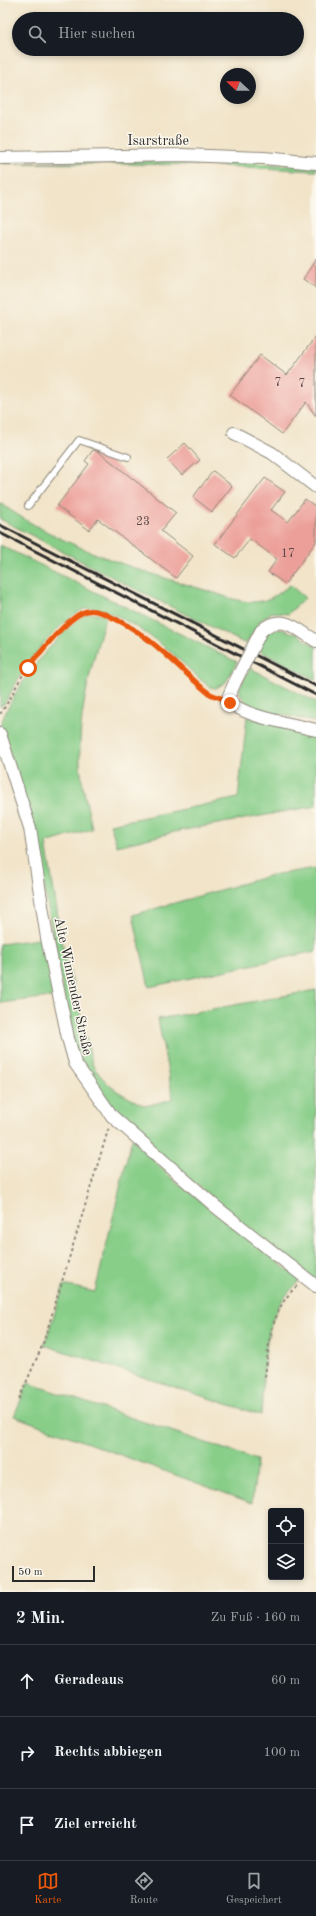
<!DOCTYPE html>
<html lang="de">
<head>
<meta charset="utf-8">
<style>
  :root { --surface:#171b24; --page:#242831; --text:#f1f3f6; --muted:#9ea1a6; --line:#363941; --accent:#ea580c }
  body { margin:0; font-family:"Old Standard TT",serif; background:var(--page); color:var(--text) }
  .controls { position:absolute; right:12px; bottom:12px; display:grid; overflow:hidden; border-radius:4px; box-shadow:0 2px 6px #0003 }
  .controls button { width:36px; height:36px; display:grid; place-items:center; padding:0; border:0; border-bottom:1px solid var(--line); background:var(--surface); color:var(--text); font:20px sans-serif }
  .compass { position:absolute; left:220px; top:68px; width:36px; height:36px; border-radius:50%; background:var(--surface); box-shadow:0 2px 6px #0003; rotate:292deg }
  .scale { position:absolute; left:12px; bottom:10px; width:83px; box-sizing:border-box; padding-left:4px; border:2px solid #2b2b2b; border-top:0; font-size:11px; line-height:14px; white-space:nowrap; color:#2b2b2b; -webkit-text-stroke:3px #fbf7ec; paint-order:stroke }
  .stop { position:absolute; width:12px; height:12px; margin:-9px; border:3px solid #ea580c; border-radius:50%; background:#fff }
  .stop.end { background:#ea580c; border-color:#fff; box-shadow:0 1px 4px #0008 }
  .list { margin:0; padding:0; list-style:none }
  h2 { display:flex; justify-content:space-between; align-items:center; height:52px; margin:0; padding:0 16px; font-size:17px }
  h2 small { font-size:13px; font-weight:400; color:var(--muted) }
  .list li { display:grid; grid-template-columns:26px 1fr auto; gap:12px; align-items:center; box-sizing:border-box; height:72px; padding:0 16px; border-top:1px solid var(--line) }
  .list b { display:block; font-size:15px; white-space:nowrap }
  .list em { font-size:13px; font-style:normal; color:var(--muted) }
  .icon { flex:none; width:22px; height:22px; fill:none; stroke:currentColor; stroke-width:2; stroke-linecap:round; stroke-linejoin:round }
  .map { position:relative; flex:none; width:316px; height:1592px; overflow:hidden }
  .search { position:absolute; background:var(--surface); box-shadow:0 2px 6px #0003; left:12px; right:12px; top:12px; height:44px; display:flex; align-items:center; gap:10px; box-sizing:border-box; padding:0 14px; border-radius:22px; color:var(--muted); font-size:15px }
  .sheet { height:268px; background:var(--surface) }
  nav { display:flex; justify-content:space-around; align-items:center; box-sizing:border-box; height:56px; border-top:1px solid var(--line); background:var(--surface); font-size:11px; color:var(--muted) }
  nav a { display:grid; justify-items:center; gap:2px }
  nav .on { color:var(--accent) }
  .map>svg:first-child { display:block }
</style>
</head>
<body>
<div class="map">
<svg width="316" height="1592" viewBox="0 0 316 1592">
  <rect width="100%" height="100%" fill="#fbf7ec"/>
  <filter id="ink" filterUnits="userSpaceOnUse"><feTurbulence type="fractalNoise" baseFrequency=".025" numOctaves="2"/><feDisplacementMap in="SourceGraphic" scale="8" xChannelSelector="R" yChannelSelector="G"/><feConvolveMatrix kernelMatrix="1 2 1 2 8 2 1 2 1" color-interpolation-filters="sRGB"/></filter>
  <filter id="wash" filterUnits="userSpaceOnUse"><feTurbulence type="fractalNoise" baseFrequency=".012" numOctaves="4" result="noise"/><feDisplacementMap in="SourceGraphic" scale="16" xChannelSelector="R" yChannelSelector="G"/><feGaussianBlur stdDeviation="0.9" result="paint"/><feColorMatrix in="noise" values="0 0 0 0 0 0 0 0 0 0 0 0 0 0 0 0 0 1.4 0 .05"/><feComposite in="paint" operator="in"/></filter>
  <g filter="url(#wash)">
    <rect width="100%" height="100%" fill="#f1e4c9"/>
    <g fill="#88ce89" stroke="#5a7c5a">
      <path d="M 208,160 L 316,167 L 316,171 L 207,165 L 4,163 Z"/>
      <path d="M 0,503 C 61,547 137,570 208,591 C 222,595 240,603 255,602 C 270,601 279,593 290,585 L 305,598 L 288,614 L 272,612 L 260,621 L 246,644 L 131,587 L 0,519 Z"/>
      <path d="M 0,545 L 237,662 L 226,682 L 216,688 L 210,687 C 195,676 182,661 167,649 C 150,635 111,607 89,608 C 72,609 34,653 25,668 C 18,679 12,691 5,703 L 0,707 Z"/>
      <path d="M 88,613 L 106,615 C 92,663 78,712 80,762 C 81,784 88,807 92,829 L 46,843 L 62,941 L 93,1066 C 110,1090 120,1093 145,1106 L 173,1099 L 158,1019 L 316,990 L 316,1280 L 257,1236 L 142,1138 L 104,1097 L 78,1062 L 64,996 L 33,825 L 0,726 C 13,693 31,667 56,641 C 66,630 75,620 88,613 Z"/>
      <path d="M 280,629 L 297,634 L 316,647 L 316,680 L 258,650 C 263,638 266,630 280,629 Z"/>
      <path d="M 250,668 L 316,702 L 316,722 L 251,708 L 242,697 L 239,689 Z"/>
      <path d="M 247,717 L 316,737 L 316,806 L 179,831 L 117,846 L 110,824 L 238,798 Z"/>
      <path d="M 316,868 L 316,951 L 149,987 L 133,915 L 272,875 Z"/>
      <path d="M 47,938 L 59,996 L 0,1003 L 0,944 Z"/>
      <path d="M 132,1138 L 168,1175 L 300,1280 C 293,1288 285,1295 280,1304 C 262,1333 264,1381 261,1415 L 44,1345 L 64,1285 L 95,1292 Z"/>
      <path d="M 28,1383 L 257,1460 L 252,1503 L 14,1416 Z"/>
    </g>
    <g id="blocks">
      <g fill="#ec9f99">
        <path d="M 316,259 L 316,288 L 303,279 Z"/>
        <path d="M 316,336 L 316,416 L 306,402 L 282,434 L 230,395 L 260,355 L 287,375 Z"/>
        <path d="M 185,443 L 200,460 L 182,475 L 167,459 Z"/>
        <path d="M 93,450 L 99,452 L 176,513 L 161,531 L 193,556 L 176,578 L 98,519 L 89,530 L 57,506 L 89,464 L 85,461 Z"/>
        <path d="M 213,471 L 232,486 L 212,512 L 193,497 Z"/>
        <path d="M 265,478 L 285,492 L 271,510 L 288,522 L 305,499 L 316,507 L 316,542 L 285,584 L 268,572 L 277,559 L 250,539 L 235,558 L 215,544 Z"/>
      </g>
    </g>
  </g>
  <g filter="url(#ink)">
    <use href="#blocks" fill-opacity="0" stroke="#8e887a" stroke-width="1"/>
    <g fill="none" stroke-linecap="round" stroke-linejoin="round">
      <defs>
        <path id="service" d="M 28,506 L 79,440 L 128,457"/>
        <g id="minor">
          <path d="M 0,158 L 182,155 L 264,158 L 316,163"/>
          <path d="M 234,433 L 272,453 L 316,487"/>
          <path d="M 261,631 C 281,612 297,629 316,641"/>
          <path d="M 235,682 L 227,700 C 243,717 293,724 316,730"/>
          <path d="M 0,734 L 30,828 L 47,938 L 68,1038 L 75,1063 L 112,1116 L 216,1207 L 316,1286"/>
        </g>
      </defs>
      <use href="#service" stroke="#8e887a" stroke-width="8"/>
      <use href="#minor" stroke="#8e887a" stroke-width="14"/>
      <g stroke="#8e887a" stroke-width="2" stroke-dasharray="3 3" stroke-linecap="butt">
        <path d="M 0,714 C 11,700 17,682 28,667 C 38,653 71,615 87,611 C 118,603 186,672 207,692 L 217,698"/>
        <path d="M 265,1377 C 269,1343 270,1310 297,1286"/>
        <path d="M 19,1399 L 43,1344 L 109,1127"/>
      </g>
      <use href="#service" stroke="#fff" stroke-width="6"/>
      <use href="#minor" stroke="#fff" stroke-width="12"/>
      <g stroke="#2b2b2b" stroke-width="3">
        <path d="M 0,525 L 316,686"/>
        <path d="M 0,533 L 316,695"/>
      </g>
      <defs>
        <path id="minor-bridge" d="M 235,682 L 261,631"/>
      </defs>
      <use href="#minor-bridge" stroke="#8e887a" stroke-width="14" stroke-linecap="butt"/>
      <use href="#minor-bridge" stroke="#fff" stroke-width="12"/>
    </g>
  </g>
  <g fill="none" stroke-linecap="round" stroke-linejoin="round" filter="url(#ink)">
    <path stroke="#ea580c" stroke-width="5" d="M 28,668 C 40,653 69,615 87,611 C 95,609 106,614 113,618 C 152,636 175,665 206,691 C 214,698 224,697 230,703"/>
  </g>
  <g text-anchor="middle" stroke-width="3" stroke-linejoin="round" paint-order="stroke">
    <g font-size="12" fill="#5b4846">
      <text x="278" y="386">7</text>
      <text x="302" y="387">7</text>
      <text x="143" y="525">23</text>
      <text x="288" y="557">17</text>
    </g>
    <g font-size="14" fill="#2b2b2b" stroke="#fbf7ec">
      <text x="158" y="145">Isarstraße</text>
      <text transform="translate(74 986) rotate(78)" y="5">Alte Winnender Straße</text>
    </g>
  </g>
</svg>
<div class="controls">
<button><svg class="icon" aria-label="locate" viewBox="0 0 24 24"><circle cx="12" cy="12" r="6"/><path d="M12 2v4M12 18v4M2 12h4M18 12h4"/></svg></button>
<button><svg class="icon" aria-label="layers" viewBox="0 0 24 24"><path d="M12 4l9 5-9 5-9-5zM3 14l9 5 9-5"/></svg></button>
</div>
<svg class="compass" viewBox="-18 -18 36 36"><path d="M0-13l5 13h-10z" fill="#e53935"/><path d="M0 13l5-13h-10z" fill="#9ea1a6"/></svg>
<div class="scale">50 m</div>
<div class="stop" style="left:28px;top:668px"></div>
<div class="stop end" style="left:230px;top:703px"></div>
<div class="search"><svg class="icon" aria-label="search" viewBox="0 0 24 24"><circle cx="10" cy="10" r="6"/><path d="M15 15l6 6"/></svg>Hier suchen</div>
</div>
<section class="sheet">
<h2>2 Min.<small>Zu Fuß · 160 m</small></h2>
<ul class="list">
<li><svg class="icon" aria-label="ahead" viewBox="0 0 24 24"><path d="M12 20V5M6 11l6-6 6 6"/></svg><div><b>Geradeaus</b></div><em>60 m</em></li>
<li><svg class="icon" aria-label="right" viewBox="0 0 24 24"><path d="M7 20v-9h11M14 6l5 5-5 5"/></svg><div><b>Rechts abbiegen</b></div><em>100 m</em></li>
<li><svg class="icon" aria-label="arrive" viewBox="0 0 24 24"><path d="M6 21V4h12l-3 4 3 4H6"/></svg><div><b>Ziel erreicht</b></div></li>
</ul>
</section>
<nav>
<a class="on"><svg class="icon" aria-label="map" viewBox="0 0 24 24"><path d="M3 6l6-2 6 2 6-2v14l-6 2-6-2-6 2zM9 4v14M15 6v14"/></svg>Karte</a>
<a><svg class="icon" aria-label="directions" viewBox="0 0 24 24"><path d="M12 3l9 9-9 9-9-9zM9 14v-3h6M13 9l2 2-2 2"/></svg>Route</a>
<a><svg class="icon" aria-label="saved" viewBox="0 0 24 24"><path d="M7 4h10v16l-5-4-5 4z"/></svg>Gespeichert</a>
</nav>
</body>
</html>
